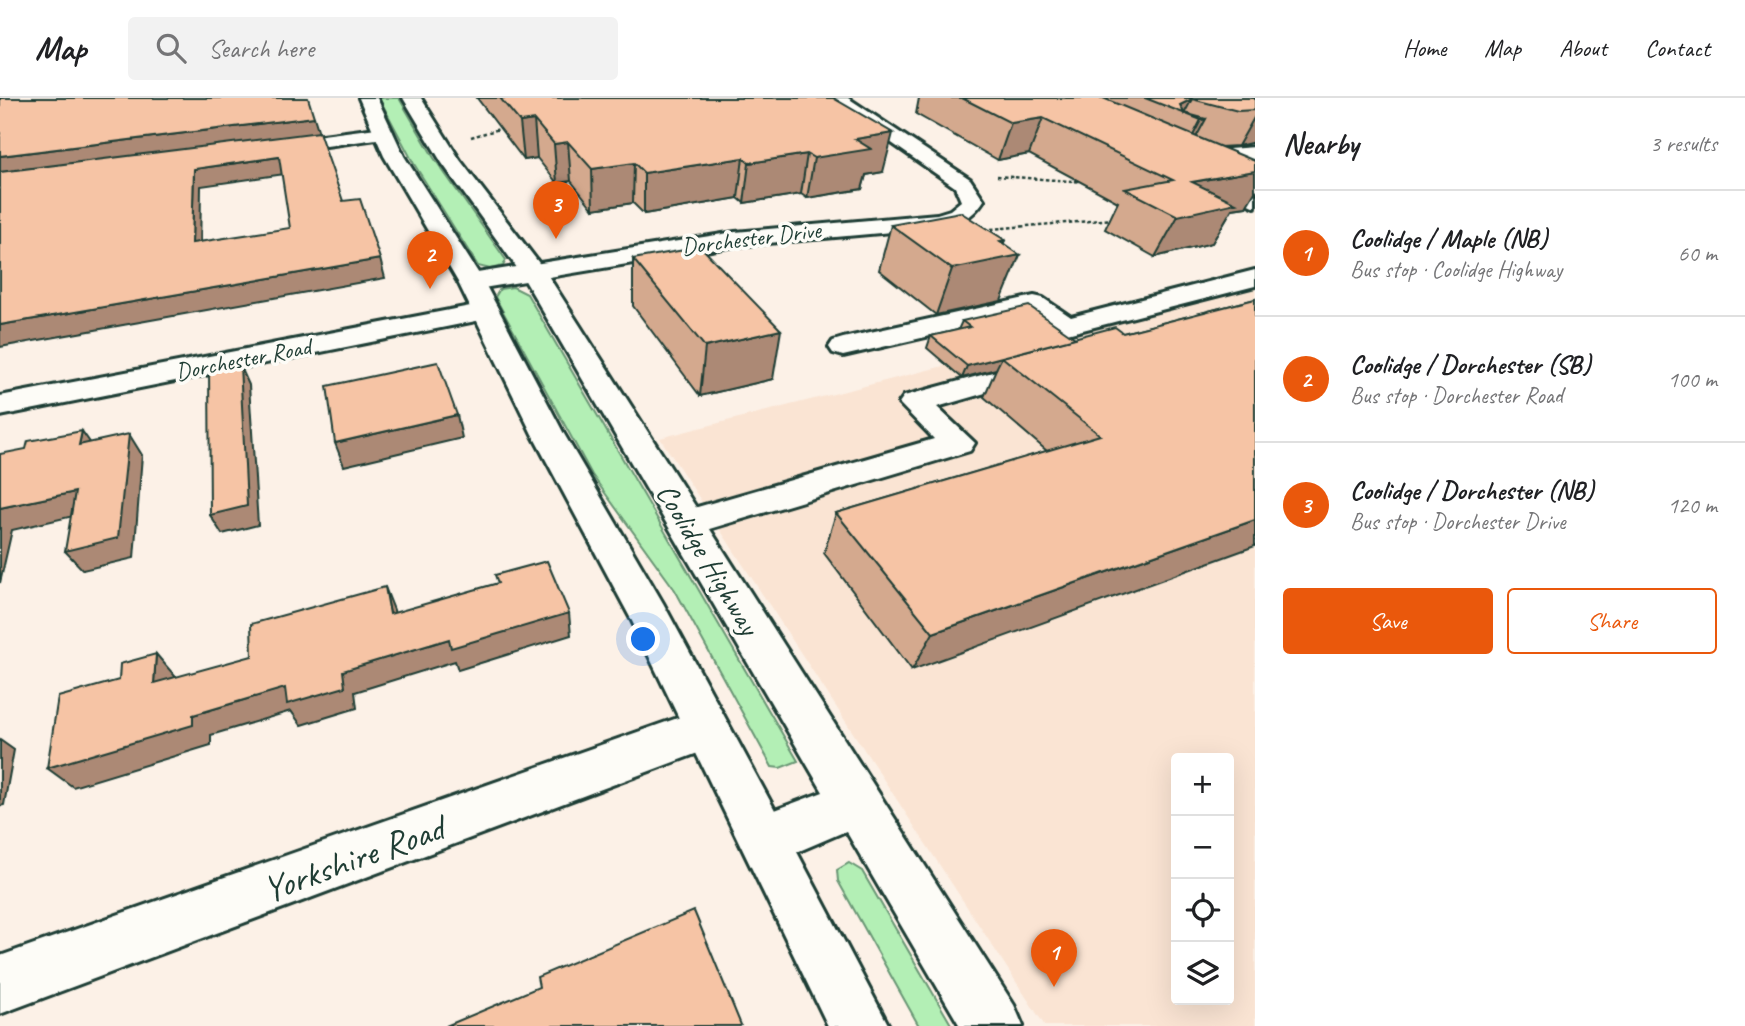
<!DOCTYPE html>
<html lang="en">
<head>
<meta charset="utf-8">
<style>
  :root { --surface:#fff; --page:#f2f2f2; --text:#202124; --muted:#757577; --line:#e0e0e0; --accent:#ea580c }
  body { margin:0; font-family:Caveat,sans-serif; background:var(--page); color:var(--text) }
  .controls { position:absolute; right:21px; bottom:21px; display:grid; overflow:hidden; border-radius:7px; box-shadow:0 7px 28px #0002 }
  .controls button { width:63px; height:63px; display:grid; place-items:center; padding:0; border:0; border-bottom:2px solid var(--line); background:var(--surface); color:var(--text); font:35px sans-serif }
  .you { position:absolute; left:644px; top:542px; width:24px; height:24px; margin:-18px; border:5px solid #fff; border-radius:50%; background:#1a73e8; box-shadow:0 0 0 10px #1a73e833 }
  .badge { display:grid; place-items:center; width:46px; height:46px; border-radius:50%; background:var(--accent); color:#fff; font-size:23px; font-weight:700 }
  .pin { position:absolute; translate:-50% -58px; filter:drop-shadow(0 2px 4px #0008) }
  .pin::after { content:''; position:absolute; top:37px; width:24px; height:21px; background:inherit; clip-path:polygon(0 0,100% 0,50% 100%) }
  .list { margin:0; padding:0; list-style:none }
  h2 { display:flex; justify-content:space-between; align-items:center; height:91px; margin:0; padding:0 28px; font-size:30px }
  h2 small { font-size:23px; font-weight:400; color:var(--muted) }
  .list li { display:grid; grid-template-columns:46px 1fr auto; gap:21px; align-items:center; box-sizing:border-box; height:126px; padding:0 28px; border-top:2px solid var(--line) }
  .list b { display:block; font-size:26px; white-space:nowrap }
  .list p { margin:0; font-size:23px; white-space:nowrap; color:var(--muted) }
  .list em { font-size:23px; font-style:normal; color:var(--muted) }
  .actions { display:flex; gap:14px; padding:21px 28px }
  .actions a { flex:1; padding:16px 0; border:2px solid var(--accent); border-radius:7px; text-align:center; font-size:24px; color:var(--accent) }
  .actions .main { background:var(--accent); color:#fff }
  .icon { flex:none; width:38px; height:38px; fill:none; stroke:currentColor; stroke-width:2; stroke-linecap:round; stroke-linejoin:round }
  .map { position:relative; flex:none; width:1255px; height:928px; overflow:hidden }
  header { display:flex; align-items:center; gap:42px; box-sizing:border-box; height:98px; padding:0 35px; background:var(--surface); border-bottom:2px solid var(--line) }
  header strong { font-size:33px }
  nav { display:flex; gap:38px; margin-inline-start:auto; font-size:24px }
  .search { width:490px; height:63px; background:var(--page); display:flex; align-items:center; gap:18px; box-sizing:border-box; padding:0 24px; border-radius:7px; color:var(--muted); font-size:26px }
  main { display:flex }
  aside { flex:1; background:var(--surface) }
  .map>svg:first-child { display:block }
</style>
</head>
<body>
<header>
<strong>Map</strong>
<div class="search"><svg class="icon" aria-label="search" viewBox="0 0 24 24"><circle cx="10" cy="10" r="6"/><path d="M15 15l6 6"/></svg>Search here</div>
<nav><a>Home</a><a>Map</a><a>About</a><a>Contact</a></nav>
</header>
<main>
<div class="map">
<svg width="1255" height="928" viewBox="0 0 1255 928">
  <rect width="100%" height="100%" fill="#fcf1e7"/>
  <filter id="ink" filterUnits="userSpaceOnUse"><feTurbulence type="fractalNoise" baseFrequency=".0143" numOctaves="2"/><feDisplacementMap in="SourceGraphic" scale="14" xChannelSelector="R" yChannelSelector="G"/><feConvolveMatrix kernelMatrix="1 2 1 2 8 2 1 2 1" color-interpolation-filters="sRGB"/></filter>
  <g filter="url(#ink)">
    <path fill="#fae4d3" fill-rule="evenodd" d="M 1255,189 L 1255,928 L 1045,928 L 660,340 ZM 1176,660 L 1229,660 L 1229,902 L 1176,902 Z"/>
    <g fill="#b3efb5" stroke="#699674" stroke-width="2">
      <path d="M 379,0 L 399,0 L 434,60 L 506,162 L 503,168 L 490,171 L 478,168 L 414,66 Z"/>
      <path d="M 513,189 L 527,196 L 798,663 L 780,670 L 772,669 L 675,492 L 592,377 L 495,199 L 500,191 Z"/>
      <path d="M 849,765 L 862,773 L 952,928 L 919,928 L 838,783 L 837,772 Z"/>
    </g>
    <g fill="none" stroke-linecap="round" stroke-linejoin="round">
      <defs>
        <g id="minor">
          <path d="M 827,0 L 848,0 L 970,81 L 984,102 C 972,121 958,126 937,130 L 735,148 L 471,192 L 462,189 L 458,184 L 462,179 L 471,176 L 735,134 L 937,116 L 950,112 L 961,103 L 955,89 Z"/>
          <path d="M 384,29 L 391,31 L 393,35 L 391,39 L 269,56 L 259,50 L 269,44 Z"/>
          <path d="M 1189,46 L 1216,52 L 1255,49 L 1255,61 L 1216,64 L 1182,56 L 1179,52 L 1182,48 Z"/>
          <path d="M 1202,72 L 1255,94 L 1255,109 L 1195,82 L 1192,78 L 1195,74 Z"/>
          <path d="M 1255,172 L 1255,188 L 1067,236 L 1057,234 L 1030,215 L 843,258 L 833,255 L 829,249 L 833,243 L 843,240 L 1034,198 L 1043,200 L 1071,219 Z"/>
          <path d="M 486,205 L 496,207 L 499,213 L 496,219 L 0,318 L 0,298 Z"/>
          <path d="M 1041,261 L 1051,264 L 1056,270 L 1051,276 L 937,309 L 975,345 L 970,353 L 686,438 L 673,434 L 668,425 L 673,416 L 934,341 L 899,305 L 904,298 Z"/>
          <path d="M 706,610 L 722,616 L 729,631 L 722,646 L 0,916 L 0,858 Z"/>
        </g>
        <path id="major" d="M 359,0 L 377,0 L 404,58 L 484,184 L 564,336 L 663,505 L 775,712 L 823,694 L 520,174 L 442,65 L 403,0 L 421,0 L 460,62 L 545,173 L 1014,907 L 1023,928 L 960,928 L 846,733 L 797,754 L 889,928 L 828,928 L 631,521 L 532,336 L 458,184 L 384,58 Z"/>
      </defs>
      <use href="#minor" stroke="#1f3d34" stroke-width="6"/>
      <use href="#major" stroke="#1f3d34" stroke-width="6"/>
      <g stroke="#1f3d34" stroke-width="2.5" stroke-dasharray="3.5 2.5" stroke-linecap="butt">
        <path d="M 471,39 L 503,30"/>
        <path d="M 997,78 L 1086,84"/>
        <path d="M 991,131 L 1114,121"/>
      </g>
      <use href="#minor" fill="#fdfcf7" fill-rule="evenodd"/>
      <use href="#major" fill="#fdfcf7" fill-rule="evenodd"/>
    </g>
    <g fill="#d4a98e" stroke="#1f3d34" stroke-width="2">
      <path d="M 477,0 L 833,0 L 883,74 L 866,77 L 862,91 L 807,100 L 801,96 L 744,105 L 738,100 L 644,116 L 633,105 L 593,111 L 571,83 L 557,85 L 537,60 L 524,62 Z"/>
      <path d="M 919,0 L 1255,0 L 1255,44 L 1238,48 L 1221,49 L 1246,109 L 1232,111 L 1212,145 L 1155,159 L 1105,131 L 1118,104 L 1029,56 L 998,62 L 916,16 Z"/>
      <path d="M 891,127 L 1005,142 L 1003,146 L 1001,203 L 936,217 L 879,172 Z"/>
      <path d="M 633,161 L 773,281 L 700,298 L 633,208 Z"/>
      <path d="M 1255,201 L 912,572 L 824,455 L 836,415 L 1047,353 L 984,299 L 996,271 L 962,280 L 927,250 L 931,238 L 958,232 L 962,223 L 1075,240 L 1123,235 Z"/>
    </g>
    <g fill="#ac8974" stroke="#1f3d34" stroke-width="2">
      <path d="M 1192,1 L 1184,16 L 1180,7 Z"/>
      <path d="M 1255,18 L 1255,44 L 1238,48 Z"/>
      <path d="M 314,19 L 319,35 L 0,76 L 0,58 Z"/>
      <path d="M 1043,20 L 1029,56 L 998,62 L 1011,25 Z"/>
      <path d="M 1206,21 L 1186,58 L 1182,59 L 1201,22 Z"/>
      <path d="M 534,22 L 537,60 L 524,62 L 520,24 Z"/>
      <path d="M 893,35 L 883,74 L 866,77 L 862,91 L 807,100 L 814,60 L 855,41 Z"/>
      <path d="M 568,44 L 571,83 L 557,85 L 554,46 Z"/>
      <path d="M 807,56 L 801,96 L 744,105 L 749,65 Z"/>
      <path d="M 279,59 L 285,76 L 201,88 L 200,163 L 192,145 L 194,71 Z"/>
      <path d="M 743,60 L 738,100 L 644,116 L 644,75 Z"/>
      <path d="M 634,65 L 633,105 L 593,111 L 592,71 Z"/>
      <path d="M 1255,73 L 1255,94 L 1246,109 L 1232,111 L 1212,145 L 1155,159 L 1178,118 L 1192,84 Z"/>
      <path d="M 1005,142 L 997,161 L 1020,157 L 1001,203 L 936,217 L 952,171 L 1000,143 Z"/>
      <path d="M 380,161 L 385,180 L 0,249 L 0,227 Z"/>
      <path d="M 781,232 L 773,281 L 700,298 L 705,249 Z"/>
      <path d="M 1075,240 L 1002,259 L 996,271 L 962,280 L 967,268 Z"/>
      <path d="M 240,267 L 249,287 L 258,427 L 222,436 L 210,417 Z"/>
      <path d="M 457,317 L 462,340 L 344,368 L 335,345 Z"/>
      <path d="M 82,333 L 96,353 L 79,347 Z"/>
      <path d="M 129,336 L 142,357 L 134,460 L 83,472 L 65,453 Z"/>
      <path d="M 75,394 L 91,414 L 12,432 L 0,485 L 0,410 Z"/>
      <path d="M 1255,422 L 1255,448 L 912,572 L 933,535 Z"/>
      <path d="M 385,489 L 394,512 L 399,538 L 390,516 Z"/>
      <path d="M 569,515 L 571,537 L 458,572 L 455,563 L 355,594 L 357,610 L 301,627 L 291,613 L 211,637 L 211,647 L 73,689 L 47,670 L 193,617 L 449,541 Z"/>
      <path d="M 156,556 L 175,578 L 174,606 L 154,585 Z"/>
      <path d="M 0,642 L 14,652 L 4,707 L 0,708 Z"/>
    </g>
    <g fill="#f6c4a5" stroke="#1f3d34" stroke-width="2" fill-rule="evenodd">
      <path d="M 0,0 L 308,0 L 314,19 L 0,58 Z"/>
      <path d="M 500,0 L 833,0 L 893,35 L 855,41 L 871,51 L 814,60 L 807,56 L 749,65 L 743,60 L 644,75 L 634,65 L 592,71 L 568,44 L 554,46 L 534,22 L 520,24 Z"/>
      <path d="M 962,0 L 1103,0 L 1255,63 L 1255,73 L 1192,84 L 1236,105 L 1178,118 L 1125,91 L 1173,82 L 1043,20 L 1011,25 Z"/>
      <path d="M 1145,0 L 1255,0 L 1255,12 L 1238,13 L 1192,1 L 1180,7 L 1184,15 L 1206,21 L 1201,22 Z"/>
      <path d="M 319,34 L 343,103 L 360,101 L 380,161 L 0,227 L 0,74 ZM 279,59 L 290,130 L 192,145 L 194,71 Z"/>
      <path d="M 960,114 L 1005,142 L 1000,143 L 1020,157 L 952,171 L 891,127 Z"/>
      <path d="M 701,149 L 781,232 L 705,249 L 633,161 Z"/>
      <path d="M 1255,201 L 1255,422 L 933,535 L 836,415 L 1100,337 L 1002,259 L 1115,229 L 1123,235 Z"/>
      <path d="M 1029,208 L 1075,240 L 967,268 L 931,238 L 970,229 L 962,223 Z"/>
      <path d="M 438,264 L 457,317 L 335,345 L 327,288 Z"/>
      <path d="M 240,267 L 247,408 L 210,417 L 209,269 Z"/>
      <path d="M 82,333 L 79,347 L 129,336 L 118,440 L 65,453 L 75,394 L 0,410 L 0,356 L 26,351 L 28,343 Z"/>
      <path d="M 547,463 L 569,515 L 451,550 L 449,541 L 343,573 L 345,589 L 287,606 L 285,590 L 193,617 L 193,627 L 47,670 L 58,599 L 119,582 L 120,566 L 156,556 L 154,585 L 252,558 L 251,526 L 385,489 L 390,516 L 498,485 L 495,477 Z"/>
      <path d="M 694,813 L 741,927 L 740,928 L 446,928 L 539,889 L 537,879 Z"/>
    </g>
  </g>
  <g text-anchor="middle" stroke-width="7" stroke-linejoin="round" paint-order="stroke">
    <g font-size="24" fill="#1f3d34" stroke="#fdfcf7">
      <text transform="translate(751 140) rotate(-7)" y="8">Dorchester Drive</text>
      <text transform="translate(243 261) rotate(-11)" y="8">Dorchester Road</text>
    </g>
    <g font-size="30" fill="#1f3d34" stroke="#fdfcf7">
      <text transform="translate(708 461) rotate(59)" y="10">Coolidge Highway</text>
    </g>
    <g font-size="37" fill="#1f3d34" stroke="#fdfcf7">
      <text transform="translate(353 760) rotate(-20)" y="13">Yorkshire Road</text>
    </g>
  </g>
</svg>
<div class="controls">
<button>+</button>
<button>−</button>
<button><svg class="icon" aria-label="locate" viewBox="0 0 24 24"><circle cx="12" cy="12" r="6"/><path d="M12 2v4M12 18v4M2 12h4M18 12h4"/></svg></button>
<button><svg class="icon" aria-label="layers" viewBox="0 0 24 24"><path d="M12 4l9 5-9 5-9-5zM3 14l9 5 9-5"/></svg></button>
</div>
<div class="you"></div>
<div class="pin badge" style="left:1054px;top:889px">1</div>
<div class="pin badge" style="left:430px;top:191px">2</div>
<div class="pin badge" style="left:556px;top:141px">3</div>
</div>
<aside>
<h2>Nearby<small>3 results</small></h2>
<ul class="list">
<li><span class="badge">1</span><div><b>Coolidge / Maple (NB)</b><p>Bus stop · Coolidge Highway</p></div><em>60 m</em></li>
<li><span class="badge">2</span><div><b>Coolidge / Dorchester (SB)</b><p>Bus stop · Dorchester Road</p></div><em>100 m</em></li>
<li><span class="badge">3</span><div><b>Coolidge / Dorchester (NB)</b><p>Bus stop · Dorchester Drive</p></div><em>120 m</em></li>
</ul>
<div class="actions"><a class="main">Save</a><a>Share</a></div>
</aside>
</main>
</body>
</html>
